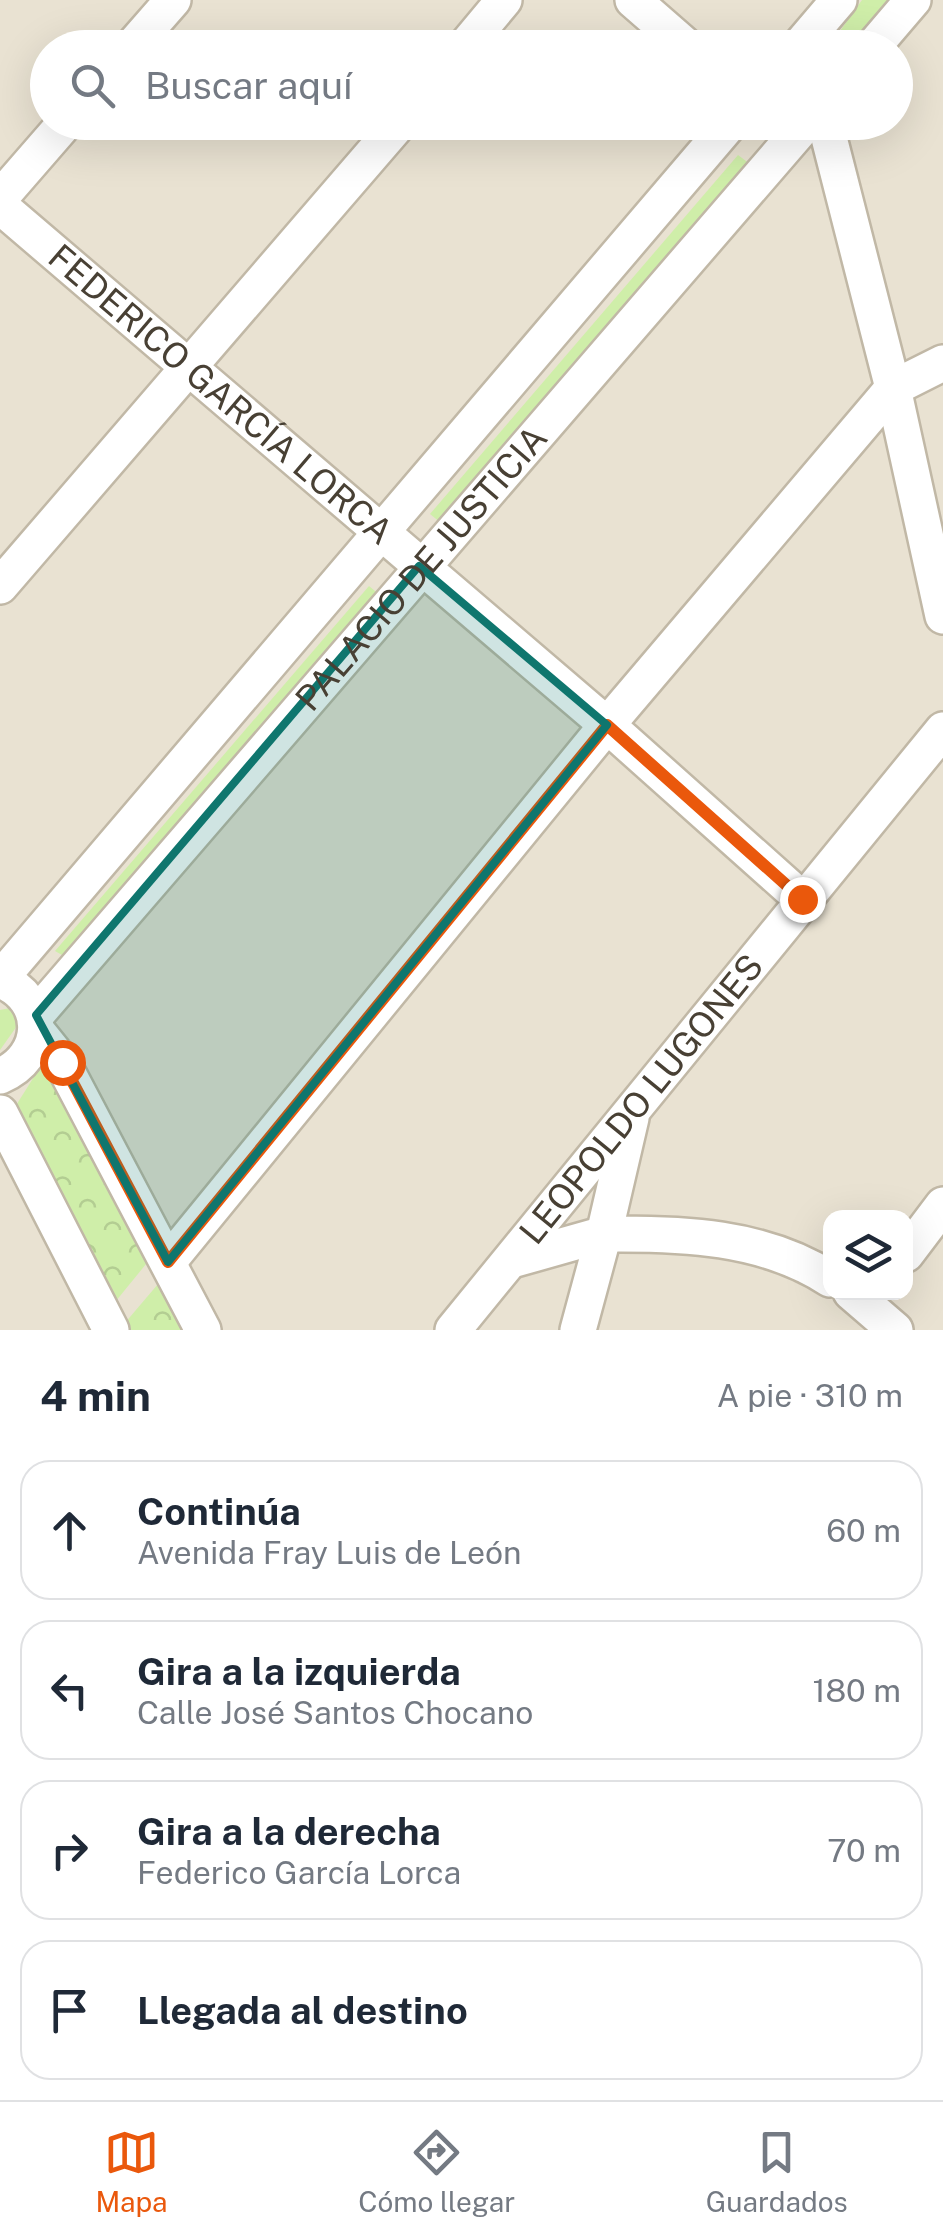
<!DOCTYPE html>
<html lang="es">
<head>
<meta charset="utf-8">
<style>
  :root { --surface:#fff; --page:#f6f6f7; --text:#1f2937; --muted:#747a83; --line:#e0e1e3; --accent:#ea580c }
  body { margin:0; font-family:"Public Sans",sans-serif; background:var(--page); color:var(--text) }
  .controls { position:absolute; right:30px; bottom:30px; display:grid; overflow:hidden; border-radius:20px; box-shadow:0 10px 40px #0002 }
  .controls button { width:90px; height:90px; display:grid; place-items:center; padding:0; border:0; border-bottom:2px solid var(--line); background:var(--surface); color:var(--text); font:50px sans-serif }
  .stop { position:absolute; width:30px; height:30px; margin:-22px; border:8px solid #ea580c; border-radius:50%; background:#fff }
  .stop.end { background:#ea580c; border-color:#fff; box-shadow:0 2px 10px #0008 }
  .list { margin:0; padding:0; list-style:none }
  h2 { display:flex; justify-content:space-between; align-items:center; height:130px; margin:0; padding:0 40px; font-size:42px }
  h2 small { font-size:32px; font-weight:400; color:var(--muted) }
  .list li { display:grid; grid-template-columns:65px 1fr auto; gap:30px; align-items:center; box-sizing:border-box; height:140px; margin:0 20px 20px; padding:0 20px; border:2px solid var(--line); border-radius:30px }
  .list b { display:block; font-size:38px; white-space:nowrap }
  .list p { margin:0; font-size:32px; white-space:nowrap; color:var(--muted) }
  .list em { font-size:32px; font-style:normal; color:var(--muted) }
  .icon { flex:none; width:55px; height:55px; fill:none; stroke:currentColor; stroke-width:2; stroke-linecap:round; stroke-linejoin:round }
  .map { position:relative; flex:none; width:943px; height:1330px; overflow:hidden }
  .search { position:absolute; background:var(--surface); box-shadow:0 10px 40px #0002; left:30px; right:30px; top:30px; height:110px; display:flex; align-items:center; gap:25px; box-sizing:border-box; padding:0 35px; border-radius:55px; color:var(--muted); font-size:38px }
  .sheet { height:770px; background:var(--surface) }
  nav { display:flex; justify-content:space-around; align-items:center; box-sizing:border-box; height:140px; border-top:2px solid var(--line); background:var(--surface); font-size:28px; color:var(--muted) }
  nav a { display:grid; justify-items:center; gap:5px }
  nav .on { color:var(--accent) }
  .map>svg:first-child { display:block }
</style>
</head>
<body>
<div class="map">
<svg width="943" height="1330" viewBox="0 0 943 1330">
  <defs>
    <pattern id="park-crowns" width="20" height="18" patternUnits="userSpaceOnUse" patternTransform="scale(2.5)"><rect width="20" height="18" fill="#cfeea9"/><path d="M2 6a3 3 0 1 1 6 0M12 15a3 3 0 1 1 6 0" fill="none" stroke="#b3cd92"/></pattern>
  </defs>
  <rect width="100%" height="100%" fill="#f5f0e5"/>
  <path fill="#e9e2d2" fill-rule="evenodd" d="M 0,0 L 943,0 L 943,1330 L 0,1330 ZM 48,48 L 896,48 L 896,122 L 48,122 ZM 830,1218 L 906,1218 L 906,1292 L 830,1292 Z"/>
  <g fill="#cfeea9">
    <path d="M 862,0 L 899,0 L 858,45 L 852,46 L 840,31 Z"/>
    <path d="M 738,155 L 750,164 L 441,523 L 430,514 Z"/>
    <path d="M 369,586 L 381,596 L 69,959 L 55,951 Z"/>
    <path d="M 10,1008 L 17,1013 L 17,1026 L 0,1050 L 0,1010 Z"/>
  </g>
  <g fill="url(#park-crowns)">
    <path d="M 47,1056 L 151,1258 L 111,1307 L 15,1107 Z"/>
    <path d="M 164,1277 L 189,1330 L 127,1330 L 124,1324 Z"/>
  </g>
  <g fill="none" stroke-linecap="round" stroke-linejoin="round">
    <defs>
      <g id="minor">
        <path d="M 633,0 L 688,48"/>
        <path d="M 131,48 L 173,0"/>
        <path d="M 464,48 L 504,0"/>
        <path d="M 798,48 L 839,0"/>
        <path d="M 872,48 L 913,0"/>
        <path d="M 825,122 L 893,388 L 943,616"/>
        <path d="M 0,198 L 66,122"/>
        <path id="s1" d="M 0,206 L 607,725 L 802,899"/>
        <path d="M 0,586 L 400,122"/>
        <path d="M 0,979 L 731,122"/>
        <path d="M 0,980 C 49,999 46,1057 0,1076"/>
        <path id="s2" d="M 36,1015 L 807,122"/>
        <path d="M 37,1031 L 62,1062 L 203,1330"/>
        <path d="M 0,1113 L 111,1330"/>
        <path d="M 631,1118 L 604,1234 C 681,1233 764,1236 830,1279"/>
        <path d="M 906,1254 L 943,1205"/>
        <path d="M 512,1260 L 604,1234 L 578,1330"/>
        <path d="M 168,1262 L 607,725 L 893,388 L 943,363"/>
        <path d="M 851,1292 L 895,1330"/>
        <path id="s3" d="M 453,1330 L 943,730"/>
      </g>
    </defs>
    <use href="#minor" stroke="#c1b8a6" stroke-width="40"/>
    <use href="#minor" stroke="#fff" stroke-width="35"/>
  </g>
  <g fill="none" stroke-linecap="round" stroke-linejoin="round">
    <path stroke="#ea580c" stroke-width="12" d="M 62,1062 L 168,1262 L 607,725 L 802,899"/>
  </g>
  <path fill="#0f766e" fill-opacity="0.2" stroke="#0f766e" stroke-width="8" stroke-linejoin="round" d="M 419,566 L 607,725 L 168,1262 L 36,1015 Z"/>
  <g text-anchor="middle" stroke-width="8" stroke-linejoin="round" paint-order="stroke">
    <g font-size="35" fill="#484034" stroke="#fff">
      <text dy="12" stroke="none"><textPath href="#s1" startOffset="290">FEDERICO GARCÍA LORCA</textPath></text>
      <text dy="12" stroke="none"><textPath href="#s2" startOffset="590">PALACIO DE JUSTICIA</textPath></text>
      <text dy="12" stroke="none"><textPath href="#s3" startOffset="298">LEOPOLDO LUGONES</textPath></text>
    </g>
  </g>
</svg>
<div class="controls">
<button><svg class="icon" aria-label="layers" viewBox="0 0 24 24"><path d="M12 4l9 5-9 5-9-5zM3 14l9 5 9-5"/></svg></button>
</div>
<div class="stop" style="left:62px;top:1062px"></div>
<div class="stop end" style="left:802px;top:899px"></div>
<div class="search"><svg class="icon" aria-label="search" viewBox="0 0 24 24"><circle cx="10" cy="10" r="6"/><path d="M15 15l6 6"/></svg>Buscar aquí</div>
</div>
<section class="sheet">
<h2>4 min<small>A pie · 310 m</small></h2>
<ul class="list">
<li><svg class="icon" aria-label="ahead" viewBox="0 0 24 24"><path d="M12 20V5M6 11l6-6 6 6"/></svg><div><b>Continúa</b><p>Avenida Fray Luis de León</p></div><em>60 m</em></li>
<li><svg class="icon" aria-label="left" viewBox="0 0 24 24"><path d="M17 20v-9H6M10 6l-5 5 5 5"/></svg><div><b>Gira a la izquierda</b><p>Calle José Santos Chocano</p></div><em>180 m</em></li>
<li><svg class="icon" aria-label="right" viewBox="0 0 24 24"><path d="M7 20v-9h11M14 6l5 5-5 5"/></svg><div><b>Gira a la derecha</b><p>Federico García Lorca</p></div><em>70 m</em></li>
<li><svg class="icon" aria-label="arrive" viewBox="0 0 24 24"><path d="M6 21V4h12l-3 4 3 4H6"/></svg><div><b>Llegada al destino</b></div></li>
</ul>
</section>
<nav>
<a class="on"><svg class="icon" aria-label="map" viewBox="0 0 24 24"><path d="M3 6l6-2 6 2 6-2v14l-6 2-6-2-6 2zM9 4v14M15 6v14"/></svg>Mapa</a>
<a><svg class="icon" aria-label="directions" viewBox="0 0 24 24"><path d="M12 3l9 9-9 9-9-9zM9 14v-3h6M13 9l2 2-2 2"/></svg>Cómo llegar</a>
<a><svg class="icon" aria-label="saved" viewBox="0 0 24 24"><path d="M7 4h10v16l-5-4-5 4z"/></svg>Guardados</a>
</nav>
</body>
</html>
